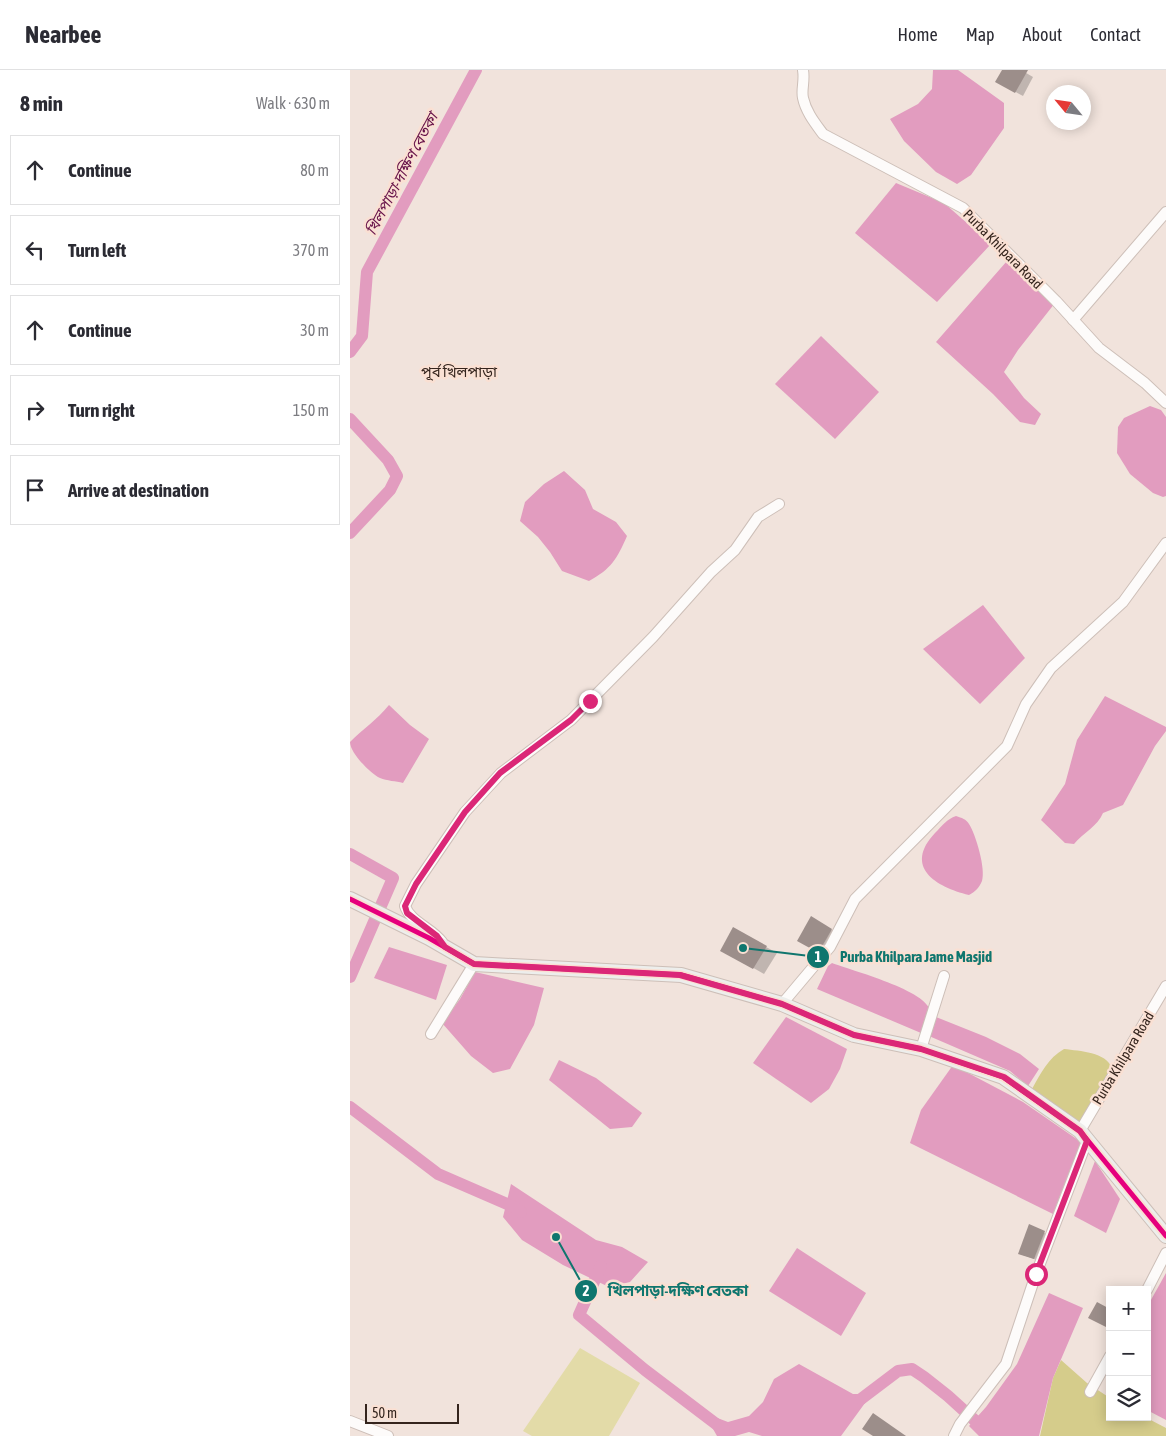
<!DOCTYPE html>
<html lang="en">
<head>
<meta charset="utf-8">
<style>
  :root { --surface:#fff; --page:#f7f7f7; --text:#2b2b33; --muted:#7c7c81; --line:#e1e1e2 }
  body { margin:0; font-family:"Asap Condensed","Noto Sans Bengali",sans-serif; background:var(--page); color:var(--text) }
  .controls { position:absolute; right:15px; bottom:15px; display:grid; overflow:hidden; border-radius:0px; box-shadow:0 2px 12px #0003 }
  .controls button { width:45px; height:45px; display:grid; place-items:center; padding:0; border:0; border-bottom:1px solid var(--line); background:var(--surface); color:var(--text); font:25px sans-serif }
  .compass { position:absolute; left:696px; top:15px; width:45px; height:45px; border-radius:50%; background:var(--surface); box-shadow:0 2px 12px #0003; rotate:299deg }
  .scale { position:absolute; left:15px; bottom:12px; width:94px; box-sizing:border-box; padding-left:5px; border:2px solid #34241d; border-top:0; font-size:14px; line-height:18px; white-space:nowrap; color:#34241d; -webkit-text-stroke:4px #fae0d3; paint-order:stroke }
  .stop { position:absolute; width:15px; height:15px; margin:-11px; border:4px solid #db2777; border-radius:50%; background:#fff }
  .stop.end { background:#db2777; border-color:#fff; box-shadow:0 1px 5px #0008 }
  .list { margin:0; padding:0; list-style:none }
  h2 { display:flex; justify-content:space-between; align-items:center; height:65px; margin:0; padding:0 20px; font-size:21px }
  h2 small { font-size:16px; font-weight:400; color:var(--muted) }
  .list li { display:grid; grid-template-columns:32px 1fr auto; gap:15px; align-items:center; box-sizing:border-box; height:70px; margin:0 10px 10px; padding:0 10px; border:1px solid var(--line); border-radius:0px }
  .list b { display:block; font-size:19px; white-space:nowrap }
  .list em { font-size:16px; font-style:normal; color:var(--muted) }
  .icon { flex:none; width:28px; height:28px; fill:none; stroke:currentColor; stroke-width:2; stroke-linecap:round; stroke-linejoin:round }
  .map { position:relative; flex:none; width:816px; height:1366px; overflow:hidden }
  header { display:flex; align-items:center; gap:30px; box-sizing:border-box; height:70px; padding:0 25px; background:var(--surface); border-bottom:1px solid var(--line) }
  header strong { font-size:24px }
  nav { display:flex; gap:28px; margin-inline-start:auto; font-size:18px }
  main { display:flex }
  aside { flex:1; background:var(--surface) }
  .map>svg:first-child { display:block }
</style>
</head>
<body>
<header>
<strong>Nearbee</strong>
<nav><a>Home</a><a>Map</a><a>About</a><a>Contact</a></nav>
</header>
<main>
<aside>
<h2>8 min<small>Walk · 630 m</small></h2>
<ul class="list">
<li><svg class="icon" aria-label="ahead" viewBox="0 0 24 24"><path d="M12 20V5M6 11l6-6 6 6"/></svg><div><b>Continue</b></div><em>80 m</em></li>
<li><svg class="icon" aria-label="left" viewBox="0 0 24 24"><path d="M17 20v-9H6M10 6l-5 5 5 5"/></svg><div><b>Turn left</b></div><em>370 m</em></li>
<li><svg class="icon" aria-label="ahead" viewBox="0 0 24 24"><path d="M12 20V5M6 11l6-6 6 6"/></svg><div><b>Continue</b></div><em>30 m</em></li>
<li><svg class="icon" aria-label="right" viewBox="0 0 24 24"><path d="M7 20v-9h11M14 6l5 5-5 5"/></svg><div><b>Turn right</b></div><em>150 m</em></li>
<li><svg class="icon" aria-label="arrive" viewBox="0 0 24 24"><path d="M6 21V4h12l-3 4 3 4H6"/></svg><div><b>Arrive at destination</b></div></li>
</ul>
</aside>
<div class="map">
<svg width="816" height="1366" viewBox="0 0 816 1366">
  <rect width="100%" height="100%" fill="#f1e3dc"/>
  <path fill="#e3dba8" d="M 230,1278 L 290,1313 L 259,1366 L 182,1366 L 173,1361 Z"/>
  <g fill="#d5cc8b">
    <path d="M 714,979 C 730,981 756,982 762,998 L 731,1055 L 682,1019 C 691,1003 698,988 714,979 Z"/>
    <path d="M 711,1290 L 737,1313 L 760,1328 L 760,1347 L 795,1347 L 816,1358 L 816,1366 L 690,1366 L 703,1308 Z"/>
  </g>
  <g fill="#e29cbf">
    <path d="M 583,0 L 608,0 L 654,33 L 654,58 L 621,105 L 607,114 L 586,102 L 554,71 L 540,49 L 568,34 L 582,19 Z"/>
    <path d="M 546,113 L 594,133 L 641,174 L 587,232 L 505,163 Z"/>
    <path d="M 657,191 L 705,233 L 668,280 L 654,302 L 674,328 L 691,344 L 685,355 L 670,352 L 643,324 L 586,272 Z"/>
    <path d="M 471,266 L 529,322 L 485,369 L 425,314 Z"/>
    <path d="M 800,336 L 811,340 L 816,347 L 816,426 L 813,427 L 803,423 L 780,404 L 767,383 L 768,357 L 774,348 Z"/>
    <path d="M 214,401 L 235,420 L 243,439 L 266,452 L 277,466 C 267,489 261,499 239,511 L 212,501 L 200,482 L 188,467 L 170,451 L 175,432 L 194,414 Z"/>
    <path d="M 633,535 L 675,588 L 630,634 L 573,579 Z"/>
    <path d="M 755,626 L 816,657 L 816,661 L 805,676 L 773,735 L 753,743 C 748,756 733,763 724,774 L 715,773 L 691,750 L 715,714 L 727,670 Z"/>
    <path d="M 39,635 L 60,655 L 79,669 L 53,713 C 46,711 37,711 30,708 C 20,703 0,683 0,672 C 13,659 27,650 39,635 Z"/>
    <path d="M 606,746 C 612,748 616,749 619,754 C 626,765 636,799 632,811 C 629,818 625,822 619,825 C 586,817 553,797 585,763 C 592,756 597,749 606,746 Z"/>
    <path d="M 39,877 L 97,895 L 86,930 L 24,908 Z"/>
    <path d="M 482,893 C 500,900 580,921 580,942 C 580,948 574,957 571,963 L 467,919 L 478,896 Z"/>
    <path d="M 125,902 L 194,918 L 184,955 L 160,999 L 143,1003 L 121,986 L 92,953 L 110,929 Z"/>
    <path d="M 436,947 L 497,979 L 490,999 L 479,1019 L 461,1033 L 403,993 Z"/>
    <path d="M 586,947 L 636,967 L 670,984 L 689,999 L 678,1016 L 660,1001 L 579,966 Z"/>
    <path d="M 209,990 L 246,1008 L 292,1043 L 282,1057 L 260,1059 L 199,1010 Z"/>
    <path d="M 603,995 L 673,1032 L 731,1072 L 703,1144 L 560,1073 L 571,1040 Z"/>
    <path d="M 745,1091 L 770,1129 L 756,1163 L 724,1146 Z"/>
    <path d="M 161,1114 L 246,1170 L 272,1177 L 298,1192 L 280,1212 L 259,1217 L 213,1195 L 172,1170 L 153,1147 Z"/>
    <path d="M 447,1178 L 516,1223 L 491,1266 L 419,1221 Z"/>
    <path d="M 816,1203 L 816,1350 L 797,1340 L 797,1237 Z"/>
    <path d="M 699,1223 L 733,1238 L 703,1308 L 689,1366 L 629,1366 L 619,1356 L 636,1337 L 667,1294 Z"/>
    <path d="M 449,1294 L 503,1324 L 509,1324 L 523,1318 L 526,1322 L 515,1333 L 491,1366 L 412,1366 L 399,1362 L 385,1366 L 367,1366 L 358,1350 L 362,1346 L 378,1352 L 399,1346 L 413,1332 L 424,1309 Z"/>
  </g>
  <g fill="#0003">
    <path d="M 653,0 L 671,0 L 683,7 L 673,26 L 647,12 Z"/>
    <path d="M 461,848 L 488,864 L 475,885 L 449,871 Z"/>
    <path d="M 384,859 L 427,883 L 414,904 L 372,880 Z"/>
    <path d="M 679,1156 L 702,1166 L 692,1192 L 670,1184 Z"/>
  </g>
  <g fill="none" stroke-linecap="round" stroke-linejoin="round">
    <g stroke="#e29cbf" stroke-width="12">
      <path d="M 0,282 L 12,266 L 17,202 L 126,0"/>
      <path d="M 0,349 L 38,390 L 47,406 L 40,420 L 0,463"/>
      <path d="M 0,784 L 43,808 L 0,907"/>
      <path d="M 0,1037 L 88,1104 L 164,1137 L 171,1142"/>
      <path d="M 251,1196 L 229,1245 L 295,1300 L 374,1360 L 373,1366"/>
      <path d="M 511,1329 L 548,1301 L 562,1299 L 574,1307 L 598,1326 L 642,1366"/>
    </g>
  </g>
  <g fill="#9c8e8a">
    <path d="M 652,0 L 678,0 L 665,23 L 645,12 Z"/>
    <path d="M 461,846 L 482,859 L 474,873 L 467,882 L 447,871 Z"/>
    <path d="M 383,857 L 417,876 L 403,899 L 370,881 Z"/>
    <path d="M 679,1154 L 695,1161 L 684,1189 L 668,1184 Z"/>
    <path d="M 747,1232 L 760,1239 L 760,1259 L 738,1248 Z"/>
    <path d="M 523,1343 L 556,1366 L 523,1366 L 512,1359 Z"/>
  </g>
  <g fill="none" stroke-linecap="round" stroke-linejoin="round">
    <defs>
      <g id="street">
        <path d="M 453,0 C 455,11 451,20 453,28 C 456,42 465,53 473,64 L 613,138 L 706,231 L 749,278 L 795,313 L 816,333"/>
        <path d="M 723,250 L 816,142"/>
        <path d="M 92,872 C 82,858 60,852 55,836 L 66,814 L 115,742 L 151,703 L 221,650 L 303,567 L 361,502 L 385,480 L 408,447 L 429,434"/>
        <path d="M 432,934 L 480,877 L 505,829 L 657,676 L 676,634 L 701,598 L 773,532 L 816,473"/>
        <path d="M 81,964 L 124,894"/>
        <path d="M 571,979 L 594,906"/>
        <path d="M 730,1061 L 816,916"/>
        <path d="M 797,1220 L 816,1183"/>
        <path d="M 740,1322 L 760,1286"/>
        <path d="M 0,1351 L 38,1366"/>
        <path d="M 604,1366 L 610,1354 L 656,1294 L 686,1204 L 737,1071"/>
      </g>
      <path id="secondary" d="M 0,829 L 79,868 L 124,894 L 331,905 L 432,934 L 504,965 L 571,979 L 653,1007 L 730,1061 L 816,1166"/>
    </defs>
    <use href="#street" stroke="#cdbfb8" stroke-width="12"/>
    <use href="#secondary" stroke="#cdbfb8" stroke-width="16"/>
    <use href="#street" stroke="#fdfbfa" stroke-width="10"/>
    <use href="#secondary" stroke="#edeeec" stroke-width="14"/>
    <defs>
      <path id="bus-1" d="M 0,829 L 79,868 L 124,894 L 331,905 L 432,934 L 504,965 L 571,979 L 653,1007 L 730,1061 L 816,1166"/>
    </defs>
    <use href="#bus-1" stroke="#fae0d3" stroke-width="9"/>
    <use href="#bus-1" stroke="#e5007d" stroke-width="5"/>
  </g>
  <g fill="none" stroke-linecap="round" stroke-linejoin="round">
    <path stroke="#db2777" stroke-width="6" d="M 240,631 L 221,650 L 150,703 L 115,742 L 66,814 L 55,836 L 57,843 L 87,866 L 95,877 L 124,894 L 330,905 L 432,934 L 504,965 L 571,979 L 654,1007 L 730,1061 L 737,1071 L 686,1204"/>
  </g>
  <g text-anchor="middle" stroke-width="5" stroke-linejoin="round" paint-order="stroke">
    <g font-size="14" fill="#34241d" stroke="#fae0d3">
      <text transform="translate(653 179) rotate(45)" y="5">Purba Khilpara Road</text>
      <text transform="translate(773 988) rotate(-59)" y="5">Purba Khilpara Road</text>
    </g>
    <g font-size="15" font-style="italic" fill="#661148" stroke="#fae0d3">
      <text transform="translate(52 104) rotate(-62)" y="5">খিলপাড়া-দক্ষিণ বেতকা</text>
    </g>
    <g font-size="15" fill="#34241d" stroke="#fae0d3">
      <text x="109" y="307">পূর্ব খিলপাড়া</text>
    </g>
  </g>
  <path fill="none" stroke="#0f766e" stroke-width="2" d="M393 878L468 887M206 1167L236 1221"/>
  <g fill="#0f766e" stroke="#fae0d3" stroke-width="2">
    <circle cx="393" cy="878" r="5"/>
    <circle cx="206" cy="1167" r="5"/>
    <circle cx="468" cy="887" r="12"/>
    <circle cx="236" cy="1221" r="12"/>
  </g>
  <g font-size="15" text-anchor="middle" font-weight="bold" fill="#fff">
    <text x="468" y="892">1</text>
    <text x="236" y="1226">2</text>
  </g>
  <g font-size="15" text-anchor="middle" font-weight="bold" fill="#0f766e" stroke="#fae0d3" stroke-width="5" stroke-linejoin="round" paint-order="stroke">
    <text x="566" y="892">Purba Khilpara Jame Masjid</text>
    <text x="328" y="1226">খিলপাড়া-দক্ষিণ বেতকা</text>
  </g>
</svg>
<div class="controls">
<button>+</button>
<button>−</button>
<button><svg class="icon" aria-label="layers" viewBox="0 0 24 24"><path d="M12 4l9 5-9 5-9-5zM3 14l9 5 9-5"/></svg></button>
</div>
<svg class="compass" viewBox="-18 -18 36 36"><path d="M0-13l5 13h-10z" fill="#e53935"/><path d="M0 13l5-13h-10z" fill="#7c7c81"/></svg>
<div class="scale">50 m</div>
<div class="stop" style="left:686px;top:1204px"></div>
<div class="stop end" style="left:240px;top:631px"></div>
</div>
</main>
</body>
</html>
